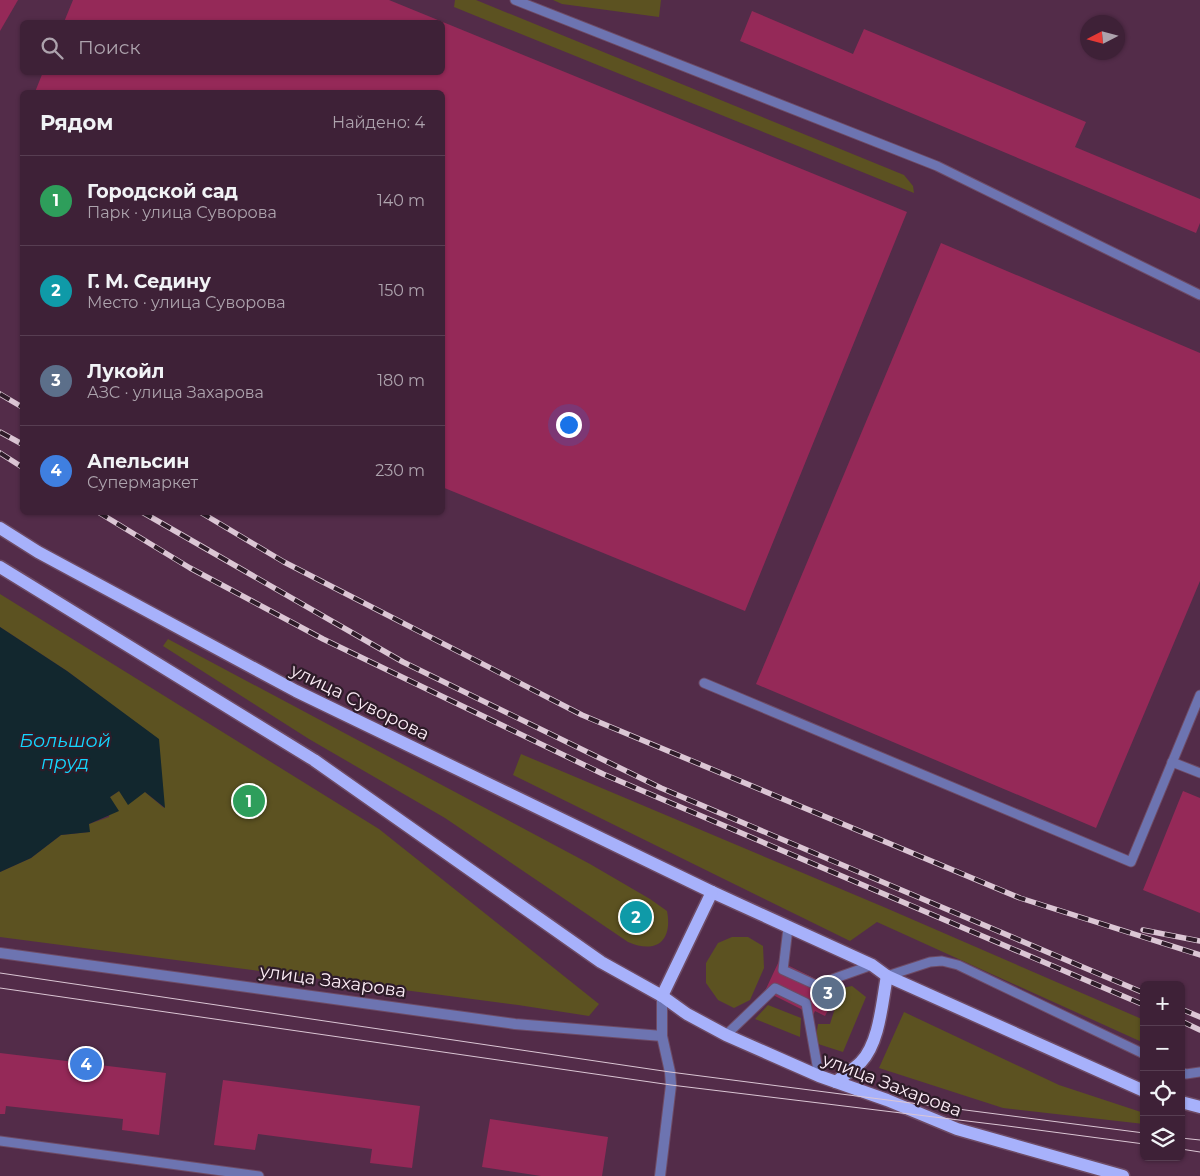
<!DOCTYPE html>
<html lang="ru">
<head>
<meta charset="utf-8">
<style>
  :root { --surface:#3e2137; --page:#45293f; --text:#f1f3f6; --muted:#ada3ad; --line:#573e52; --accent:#bca0f2 }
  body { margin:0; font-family:Montserrat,sans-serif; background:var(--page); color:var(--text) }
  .controls { position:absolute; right:15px; bottom:15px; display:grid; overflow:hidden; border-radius:8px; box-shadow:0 1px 4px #0004 }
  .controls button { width:45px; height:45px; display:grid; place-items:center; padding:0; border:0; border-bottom:1px solid var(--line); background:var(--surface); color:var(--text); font:25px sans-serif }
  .compass { position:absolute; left:1080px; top:15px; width:45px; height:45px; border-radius:50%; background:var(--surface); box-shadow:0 1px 4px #0004; rotate:264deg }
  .you { position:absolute; left:568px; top:424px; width:18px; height:18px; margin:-12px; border:4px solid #fff; border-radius:50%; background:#1a73e8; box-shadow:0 0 0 8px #1a73e833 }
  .badge { display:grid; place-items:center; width:32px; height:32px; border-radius:50%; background:var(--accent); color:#fff; font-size:16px; font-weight:700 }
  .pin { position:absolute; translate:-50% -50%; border:2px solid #fff; box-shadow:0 1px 5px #0006 }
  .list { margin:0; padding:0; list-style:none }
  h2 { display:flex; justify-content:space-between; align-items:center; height:65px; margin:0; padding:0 20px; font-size:21px }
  h2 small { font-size:16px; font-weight:400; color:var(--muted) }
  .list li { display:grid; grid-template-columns:32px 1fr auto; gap:15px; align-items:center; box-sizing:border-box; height:90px; padding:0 20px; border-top:1px solid var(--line) }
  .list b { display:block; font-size:19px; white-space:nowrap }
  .list p { margin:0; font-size:16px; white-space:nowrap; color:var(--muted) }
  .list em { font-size:16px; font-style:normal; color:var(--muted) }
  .icon { flex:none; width:28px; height:28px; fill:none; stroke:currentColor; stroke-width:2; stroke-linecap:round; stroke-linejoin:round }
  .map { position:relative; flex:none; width:1200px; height:1176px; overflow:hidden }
  .search { position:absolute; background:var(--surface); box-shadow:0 1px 4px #0004; left:20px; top:20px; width:425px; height:55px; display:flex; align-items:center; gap:12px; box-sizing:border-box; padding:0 18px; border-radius:8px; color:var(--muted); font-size:19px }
  .panel { position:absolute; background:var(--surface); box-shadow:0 1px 4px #0004; left:20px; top:90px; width:425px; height:425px; border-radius:8px }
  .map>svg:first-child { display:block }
</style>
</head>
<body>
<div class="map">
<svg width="1200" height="1176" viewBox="0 0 1200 1176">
  <rect width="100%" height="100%" fill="#532c49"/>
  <g fill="#5c5221">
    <path d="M 455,0 L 476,0 L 904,175 L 913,186 L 914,193 L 454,7 Z"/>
    <path d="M 553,0 L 661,0 L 659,17 L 562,4 Z"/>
    <path d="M 0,594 L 379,829 L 599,1004 L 589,1016 L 518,1005 L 0,937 L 0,872 L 31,858 L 61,835 L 89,832 L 89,824 L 109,817 L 110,797 L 119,791 L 145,792 L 164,808 L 158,739 L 67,671 L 0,627 Z"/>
    <path d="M 168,639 L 590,864 L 650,899 L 667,911 C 673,942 655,954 628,942 L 445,818 L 309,739 L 163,646 Z"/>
    <path d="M 521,754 L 886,908 L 1144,1020 L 1144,1043 L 877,922 L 850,941 L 513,775 Z"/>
    <path d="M 732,937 L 748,937 L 763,946 L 764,968 L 750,1000 L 734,1008 L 718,1000 L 706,983 L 706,963 L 718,943 Z"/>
    <path d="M 852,986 L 866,997 L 843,1052 L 815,1043 L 818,1024 L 830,1024 L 838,999 L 837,989 Z"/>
    <path d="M 768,1005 L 801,1018 L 800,1037 L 755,1019 Z"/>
    <path d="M 904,1012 L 1059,1085 L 1144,1113 L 1144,1124 L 1003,1108 L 879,1068 Z"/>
  </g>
  <path fill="#12272e" d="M 0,627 L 67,671 L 159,739 L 165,808 L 145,792 L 128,805 L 119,791 L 110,797 L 119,811 L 89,824 L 90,832 L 61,835 L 31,858 L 0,872 Z"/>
  <g fill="#952958">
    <path d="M 0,0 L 18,0 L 0,31 Z"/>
    <path d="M 73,0 L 389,0 L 907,212 L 745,611 L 442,487 L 442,92 L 35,92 L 43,72 L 442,72 L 442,22 L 64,22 Z"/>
    <path d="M 752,11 L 853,54 L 864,29 L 1086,122 L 1075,147 L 1200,199 L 1200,223 L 1196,233 L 740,41 Z"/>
    <path d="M 941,243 L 1200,353 L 1200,581 L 1096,828 L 756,684 Z"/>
    <path d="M 1183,791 L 1200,798 L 1200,913 L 1143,890 Z"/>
    <path d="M 779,961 L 828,985 L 826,990 L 836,994 L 825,1016 L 815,1011 L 813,1015 L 765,991 Z"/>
    <path d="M 0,1053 L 166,1073 L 159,1135 L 122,1130 L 123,1119 L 6,1106 L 5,1114 L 0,1114 Z"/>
    <path d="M 223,1080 L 420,1106 L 412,1168 L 370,1163 L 372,1149 L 258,1134 L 255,1150 L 214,1145 Z"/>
    <path d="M 490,1119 L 608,1137 L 602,1176 L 541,1176 L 482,1167 Z"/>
  </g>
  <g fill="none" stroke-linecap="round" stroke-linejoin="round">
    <defs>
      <g id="service">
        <path d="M 515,0 L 937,166 L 1200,295"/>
        <path d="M 704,683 L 1131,862 L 1200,695"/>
        <path d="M 1172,762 L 1200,773"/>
        <path d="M 788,928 L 783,970 L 816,985 L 872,965"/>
        <path d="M 887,976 L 930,962 L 942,961 L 958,965 L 1144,1054"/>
        <path d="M 726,1035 L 775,988 L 806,1003 L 819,1076"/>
        <path d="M 1181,1072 L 1186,1074 L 1200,1072"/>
        <path d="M 0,1141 L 259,1176"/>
      </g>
      <g id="tertiary">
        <path d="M 0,953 L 515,1024 L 662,1036"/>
        <path d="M 660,1176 L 671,1085 L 670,1072 L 662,1036 L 662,996"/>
      </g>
      <g id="primary">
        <path d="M 0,528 L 38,552 L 296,691 L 712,892 L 872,965 L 887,976 L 1144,1091"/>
        <path d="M 0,567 L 314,760 L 601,962 L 662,996 L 687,1014 L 726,1035 L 819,1076 L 887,1100 L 957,1129 L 1123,1176"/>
        <path d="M 662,996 L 712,892"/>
        <path d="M 836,1082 C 844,1075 854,1069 861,1062 C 880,1042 882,1001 887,976"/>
        <path d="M 1181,1102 L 1200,1107"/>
      </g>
    </defs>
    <use href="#service" stroke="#6e4b65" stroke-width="11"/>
    <use href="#tertiary" stroke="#6e4b65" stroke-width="12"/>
    <use href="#primary" stroke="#6e4b65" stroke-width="15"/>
    <use href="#service" stroke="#6d74b1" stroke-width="9"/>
    <use href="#tertiary" stroke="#6d74b1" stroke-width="10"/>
    <use href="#primary" stroke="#a7b1fb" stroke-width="12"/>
    <g stroke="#dbc6d4" stroke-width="1">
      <path d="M 0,973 L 670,1072 L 1144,1133"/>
      <path d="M 0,988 L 671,1085 L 1000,1125 L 1144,1144"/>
      <path d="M 1181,1138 L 1200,1140"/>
      <path d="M 1181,1149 L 1200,1152"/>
    </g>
    <defs>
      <g id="rail">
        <path d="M 0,394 L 22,407"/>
        <path d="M 0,432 L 22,444"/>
        <path d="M 0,453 L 22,467"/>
        <path d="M 98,512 L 190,568 L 323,639 L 603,774 L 1144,1005"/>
        <path d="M 142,512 L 403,662 L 661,788 L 1144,993"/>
        <path d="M 200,512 L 284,562 L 582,715 L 1020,898 L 1200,955"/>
        <path d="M 1143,930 L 1200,941"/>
        <path d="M 1181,1009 L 1200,1017"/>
        <path d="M 1181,1021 L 1200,1030"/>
      </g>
    </defs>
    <use href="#rail" stroke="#dbc6d4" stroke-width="5.5"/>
    <use href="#rail" stroke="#2e1c29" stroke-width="4" stroke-dasharray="11" stroke-linecap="butt"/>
  </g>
  <g text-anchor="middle" stroke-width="4.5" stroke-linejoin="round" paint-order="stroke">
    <g font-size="18" fill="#fdedf7" stroke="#2e1c29">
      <text transform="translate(360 702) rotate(26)" y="6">улица Суворова</text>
      <text transform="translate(333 981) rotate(8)" y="6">улица Захарова</text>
      <text transform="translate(892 1085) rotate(21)" y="6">улица Захарова</text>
    </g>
    <g font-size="19" font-style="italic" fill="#14d6fe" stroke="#2e1c29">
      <text x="65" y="747">Большой<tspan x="65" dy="22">пруд</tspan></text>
    </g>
  </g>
</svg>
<div class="controls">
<button>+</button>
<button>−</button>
<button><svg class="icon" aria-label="locate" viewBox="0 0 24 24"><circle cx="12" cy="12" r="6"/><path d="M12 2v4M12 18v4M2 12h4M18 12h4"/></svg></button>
<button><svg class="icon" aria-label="layers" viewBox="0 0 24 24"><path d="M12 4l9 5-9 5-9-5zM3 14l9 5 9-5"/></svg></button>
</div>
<svg class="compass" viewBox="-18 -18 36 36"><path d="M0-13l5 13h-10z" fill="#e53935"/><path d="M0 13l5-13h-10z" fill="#ada3ad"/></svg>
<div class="you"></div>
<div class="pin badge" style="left:249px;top:801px;background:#2e9e5b">1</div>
<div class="pin badge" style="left:636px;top:917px;background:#0f9aa8">2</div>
<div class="pin badge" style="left:828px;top:993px;background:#5c6f8a">3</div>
<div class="pin badge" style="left:86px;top:1064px;background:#3f7fe0">4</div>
<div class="search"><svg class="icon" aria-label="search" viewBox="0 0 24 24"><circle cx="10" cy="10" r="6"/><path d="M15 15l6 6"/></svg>Поиск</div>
<section class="panel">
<h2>Рядом<small>Найдено: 4</small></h2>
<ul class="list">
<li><span class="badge" style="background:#2e9e5b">1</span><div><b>Городской сад</b><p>Парк · улица Суворова</p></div><em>140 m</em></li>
<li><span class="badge" style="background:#0f9aa8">2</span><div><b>Г. М. Седину</b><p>Место · улица Суворова</p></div><em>150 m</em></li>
<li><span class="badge" style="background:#5c6f8a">3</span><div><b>Лукойл</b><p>АЗС · улица Захарова</p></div><em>180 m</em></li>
<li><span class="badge" style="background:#3f7fe0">4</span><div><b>Апельсин</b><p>Супермаркет</p></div><em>230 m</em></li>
</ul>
</section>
</div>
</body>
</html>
